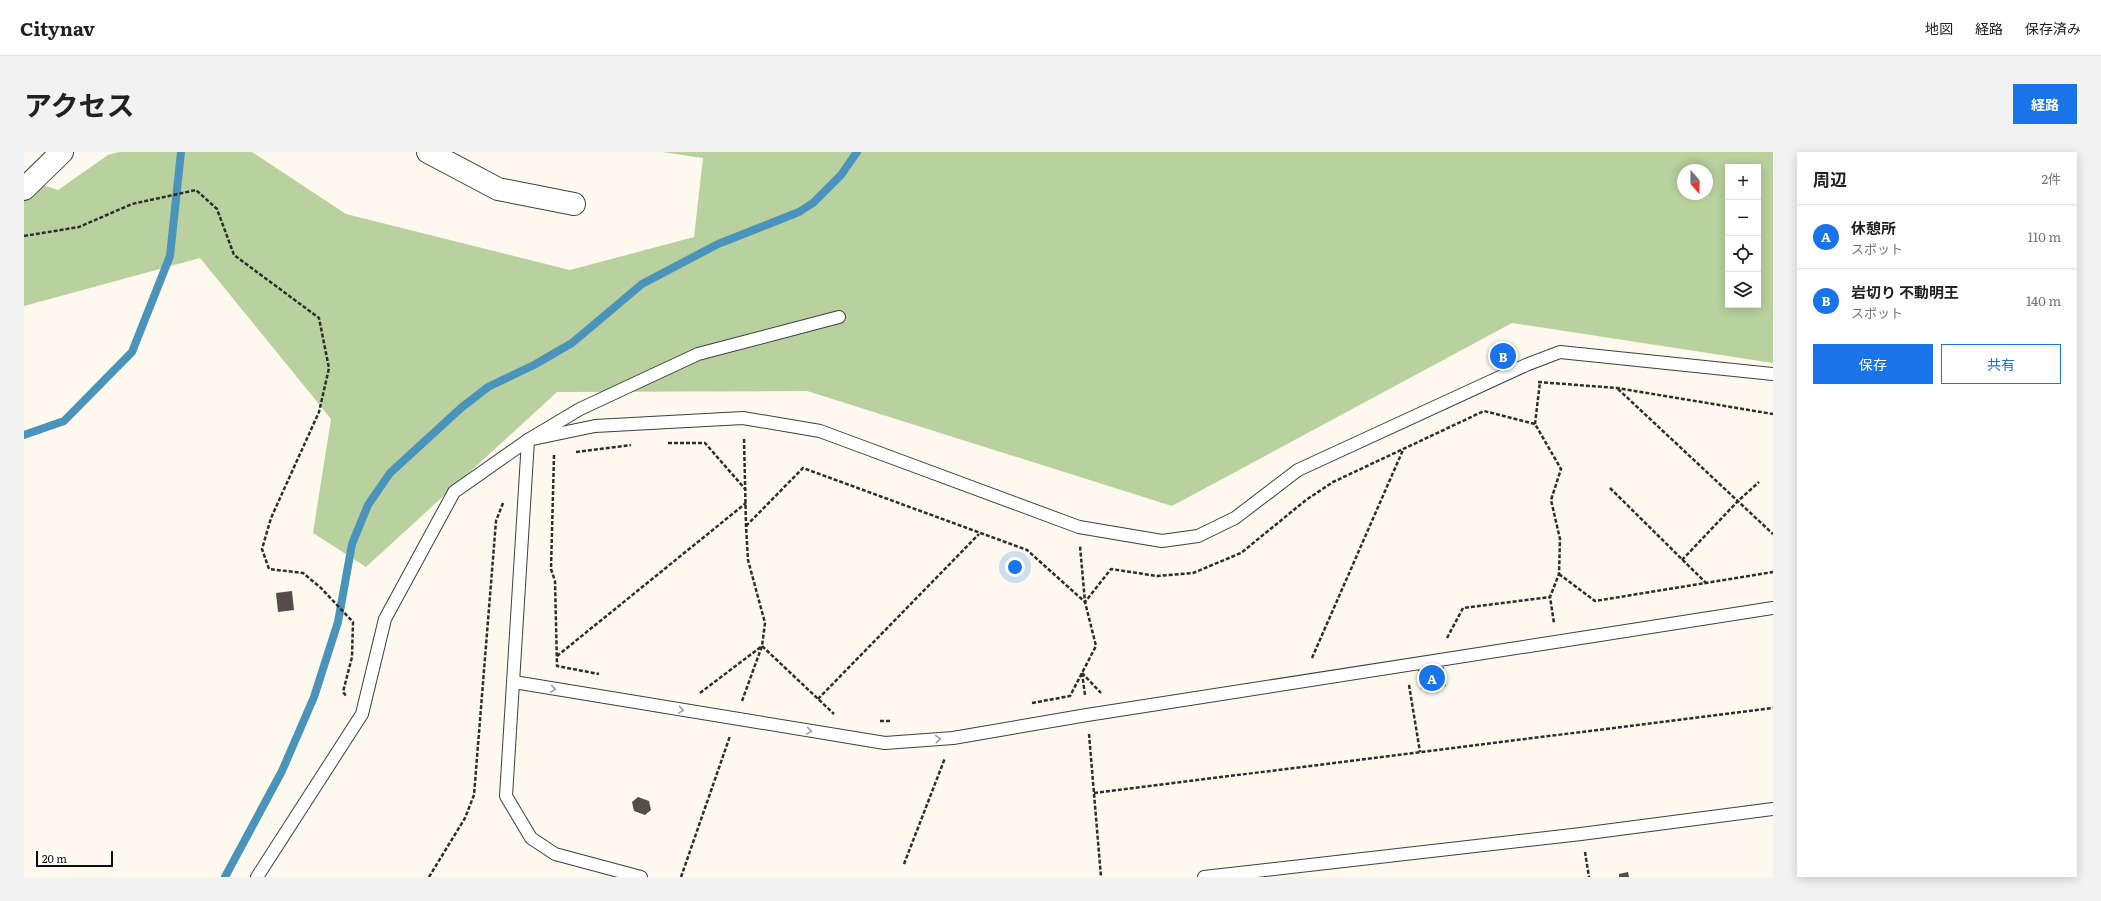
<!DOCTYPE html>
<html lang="ja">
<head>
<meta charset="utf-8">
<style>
  :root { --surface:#fff; --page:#f2f2f2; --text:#202124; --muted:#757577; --line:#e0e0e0; --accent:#1a73e8 }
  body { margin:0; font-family:Literata,"Noto Sans JP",serif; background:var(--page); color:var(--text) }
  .controls { position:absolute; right:12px; top:12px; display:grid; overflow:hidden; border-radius:0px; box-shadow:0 2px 10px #0003 }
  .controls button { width:36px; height:36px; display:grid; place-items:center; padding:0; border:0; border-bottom:1px solid var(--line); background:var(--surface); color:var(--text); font:20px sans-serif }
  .compass { position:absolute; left:1653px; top:12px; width:36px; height:36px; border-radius:50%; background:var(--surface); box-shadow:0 2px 10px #0003; rotate:160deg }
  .scale { position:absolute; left:12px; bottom:10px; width:77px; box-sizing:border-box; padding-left:4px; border:2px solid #0c0c0c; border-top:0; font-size:11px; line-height:14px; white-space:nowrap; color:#0c0c0c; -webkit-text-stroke:3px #fff; paint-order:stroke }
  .you { position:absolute; left:991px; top:415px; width:14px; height:14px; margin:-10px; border:3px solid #fff; border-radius:50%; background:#1a73e8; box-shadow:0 0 0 6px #1a73e833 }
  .badge { display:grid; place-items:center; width:26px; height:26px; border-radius:50%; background:var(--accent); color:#fff; font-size:13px; font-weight:700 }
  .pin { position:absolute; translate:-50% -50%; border:2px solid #fff; box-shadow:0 1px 4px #0006 }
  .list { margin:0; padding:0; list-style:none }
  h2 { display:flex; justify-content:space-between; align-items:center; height:52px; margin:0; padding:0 16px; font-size:17px }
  h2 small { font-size:13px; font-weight:400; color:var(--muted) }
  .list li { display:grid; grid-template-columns:26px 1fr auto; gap:12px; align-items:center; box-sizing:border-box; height:64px; padding:0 16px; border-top:1px solid var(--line) }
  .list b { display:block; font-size:15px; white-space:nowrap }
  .list p { margin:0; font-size:13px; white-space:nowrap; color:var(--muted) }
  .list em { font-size:13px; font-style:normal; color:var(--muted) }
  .actions { display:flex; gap:8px; padding:12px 16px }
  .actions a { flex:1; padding:9px 0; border:1px solid var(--accent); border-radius:0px; text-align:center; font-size:14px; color:var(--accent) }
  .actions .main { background:var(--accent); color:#fff }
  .icon { flex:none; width:22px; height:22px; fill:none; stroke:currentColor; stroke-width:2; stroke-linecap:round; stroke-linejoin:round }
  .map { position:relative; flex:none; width:1749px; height:725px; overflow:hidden; border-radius:0px }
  header { display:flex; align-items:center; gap:24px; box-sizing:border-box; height:56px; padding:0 20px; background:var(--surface); border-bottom:1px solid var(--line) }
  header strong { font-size:19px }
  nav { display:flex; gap:22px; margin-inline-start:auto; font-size:14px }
  .intro { display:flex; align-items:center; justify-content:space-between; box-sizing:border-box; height:96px; padding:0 24px }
  h1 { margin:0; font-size:28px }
  .button { padding:10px 18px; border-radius:0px; background:var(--accent); color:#fff; font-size:14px; font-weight:700 }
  main { display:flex; gap:24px; padding:0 24px }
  aside { flex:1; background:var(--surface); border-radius:0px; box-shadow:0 2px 10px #0003 }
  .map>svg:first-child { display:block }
</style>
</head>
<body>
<header>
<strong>Citynav</strong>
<nav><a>地図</a><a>経路</a><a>保存済み</a></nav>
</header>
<div class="intro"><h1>アクセス</h1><a class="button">経路</a></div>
<main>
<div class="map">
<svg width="1749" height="725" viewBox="0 0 1749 725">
  <rect width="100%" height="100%" fill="#fdf9ee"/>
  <path fill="#b8d19e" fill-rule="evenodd" d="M 95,0 L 228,0 L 322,62 L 546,118 L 670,85 L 679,6 L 638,0 L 1749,0 L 1749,211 L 1488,171 L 1148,354 L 783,239 L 533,240 L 342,415 L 289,381 L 307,267 L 176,106 L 0,154 L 0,27 L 34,38 L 84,3 ZM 1704,15 L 1734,15 L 1734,153 L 1704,153 ZM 1659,18 L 1683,18 L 1683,42 L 1659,42 Z"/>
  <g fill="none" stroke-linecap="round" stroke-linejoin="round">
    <g stroke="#4a94bb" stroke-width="8">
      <path d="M 0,283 L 40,269 L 108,200 L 146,104 L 157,0"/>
      <path d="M 201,725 L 258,619 L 290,545 L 314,470 L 328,392 L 344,353 L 366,321 L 437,256 L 464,235 L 510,213 L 548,191 L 618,132 L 694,92 L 775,60 L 789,51 L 817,23 L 833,0"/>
    </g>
  </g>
  <g fill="#544d4a">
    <path d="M 268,439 L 270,458 L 254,460 L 252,441 Z"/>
    <path d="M 1420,515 L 1422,534 L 1397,537 L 1394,518 Z"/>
    <path d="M 614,645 L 625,649 L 627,658 L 621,663 L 610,659 L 608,650 Z"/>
    <path d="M 1604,720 L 1605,725 L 1595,725 L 1595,722 Z"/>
  </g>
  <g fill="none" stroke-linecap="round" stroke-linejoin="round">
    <defs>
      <g id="lane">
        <path d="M 504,288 L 571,274 L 719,266 L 796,279 L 1055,375 L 1138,389 L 1174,384 L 1211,366 L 1274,318 L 1502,213 L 1536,200 L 1749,222"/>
        <path d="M 504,288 L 482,644 L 507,686 L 531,702 L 617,725"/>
        <path d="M 490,530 L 861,591 L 929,586 L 1063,563 L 1749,456"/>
        <path d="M 233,725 L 338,562 L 361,467 L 430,340 L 504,288 L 556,257 L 674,202 L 815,165"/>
        <path d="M 1180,725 L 1557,682 L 1749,657"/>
      </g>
      <g id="street">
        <path d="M 404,0 L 474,37 L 550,52"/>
        <path d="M 0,37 L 38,0"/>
      </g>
    </defs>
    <use href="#lane" stroke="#3f3f3f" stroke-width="14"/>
    <use href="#street" stroke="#3f3f3f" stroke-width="24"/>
    <g stroke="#2e2e2e" stroke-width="2.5" stroke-dasharray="4 2" stroke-linecap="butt">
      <path d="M 0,84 L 55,75 L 108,52 L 172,38 L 193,57 L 210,103 L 295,166 L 305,216 L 295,260 L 247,366 L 238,397 L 245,417 L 279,421 L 297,436 L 329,470 L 328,505 L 319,540 L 323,545"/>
      <path d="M 1514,230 L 1593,236 L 1749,262"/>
      <path d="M 1594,237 L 1749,382"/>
      <path d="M 1511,272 L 1516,230"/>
      <path d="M 644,291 L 681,291 L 722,338"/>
      <path d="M 552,300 L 607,293"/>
      <path d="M 530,303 L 527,417 L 531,429 L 533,514 L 575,522"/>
      <path d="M 1586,336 L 1682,431"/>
      <path d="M 722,374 L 779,316 L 1003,398 L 1061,450 L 1087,417 L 1133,424 L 1169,421 L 1217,401 L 1282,348 L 1309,330 L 1460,259 L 1511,272 L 1537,317 L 1527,348 L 1536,387 L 1535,422 L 1526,445 L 1530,471"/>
      <path d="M 1658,408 L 1714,349 L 1735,330"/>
      <path d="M 1535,422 L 1571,449 L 1749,420"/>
      <path d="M 1423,486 L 1439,456 L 1526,445"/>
      <path d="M 533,504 L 722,351"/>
      <path d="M 1288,506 L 1379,298"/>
      <path d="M 1058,521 L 1077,541"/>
      <path d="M 1058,521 L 1061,543"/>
      <path d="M 1385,533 L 1396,600"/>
      <path d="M 676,541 L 738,494 L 810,562"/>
      <path d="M 794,547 L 955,382"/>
      <path d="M 718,549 L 738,494 L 741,471 L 724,408 L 722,374 L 720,286"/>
      <path d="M 1008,551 L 1046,544 L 1072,494 L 1061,450 L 1056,394"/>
      <path d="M 856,569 L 867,569"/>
      <path d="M 1065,582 L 1077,725"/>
      <path d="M 1070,641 L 1749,556"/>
      <path d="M 1561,700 L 1565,725"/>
      <path d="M 880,712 L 921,606"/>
      <path d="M 405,725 L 441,666 L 450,643 L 472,369 L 479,351"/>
      <path d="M 657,725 L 706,584"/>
    </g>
    <use href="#lane" stroke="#fff" stroke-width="12"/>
    <use href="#street" stroke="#fff" stroke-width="22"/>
  </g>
  <defs><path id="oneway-chevron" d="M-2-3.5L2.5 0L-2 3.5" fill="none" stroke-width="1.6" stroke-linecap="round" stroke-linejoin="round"/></defs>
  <g stroke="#9e9e9e">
    <use href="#oneway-chevron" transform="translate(529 537) rotate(9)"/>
    <use href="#oneway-chevron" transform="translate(657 558) rotate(9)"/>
    <use href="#oneway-chevron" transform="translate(785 579) rotate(9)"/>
    <use href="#oneway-chevron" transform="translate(914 587) rotate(-4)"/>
  </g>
</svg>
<div class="controls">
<button>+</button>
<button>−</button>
<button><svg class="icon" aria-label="locate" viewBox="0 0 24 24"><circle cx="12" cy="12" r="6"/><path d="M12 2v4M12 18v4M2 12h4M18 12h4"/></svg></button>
<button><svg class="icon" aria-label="layers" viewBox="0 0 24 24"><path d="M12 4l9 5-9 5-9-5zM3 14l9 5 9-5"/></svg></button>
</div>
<svg class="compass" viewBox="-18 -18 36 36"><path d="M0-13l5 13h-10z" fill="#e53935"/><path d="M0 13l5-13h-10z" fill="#757577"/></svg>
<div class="scale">20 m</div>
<div class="you"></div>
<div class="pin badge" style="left:1408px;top:526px">A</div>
<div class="pin badge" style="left:1479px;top:204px">B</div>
</div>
<aside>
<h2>周辺<small>2件</small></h2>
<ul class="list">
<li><span class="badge">A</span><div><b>休憩所</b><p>スポット</p></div><em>110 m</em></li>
<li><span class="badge">B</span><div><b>岩切り 不動明王</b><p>スポット</p></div><em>140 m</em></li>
</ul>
<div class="actions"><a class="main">保存</a><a>共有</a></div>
</aside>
</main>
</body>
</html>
